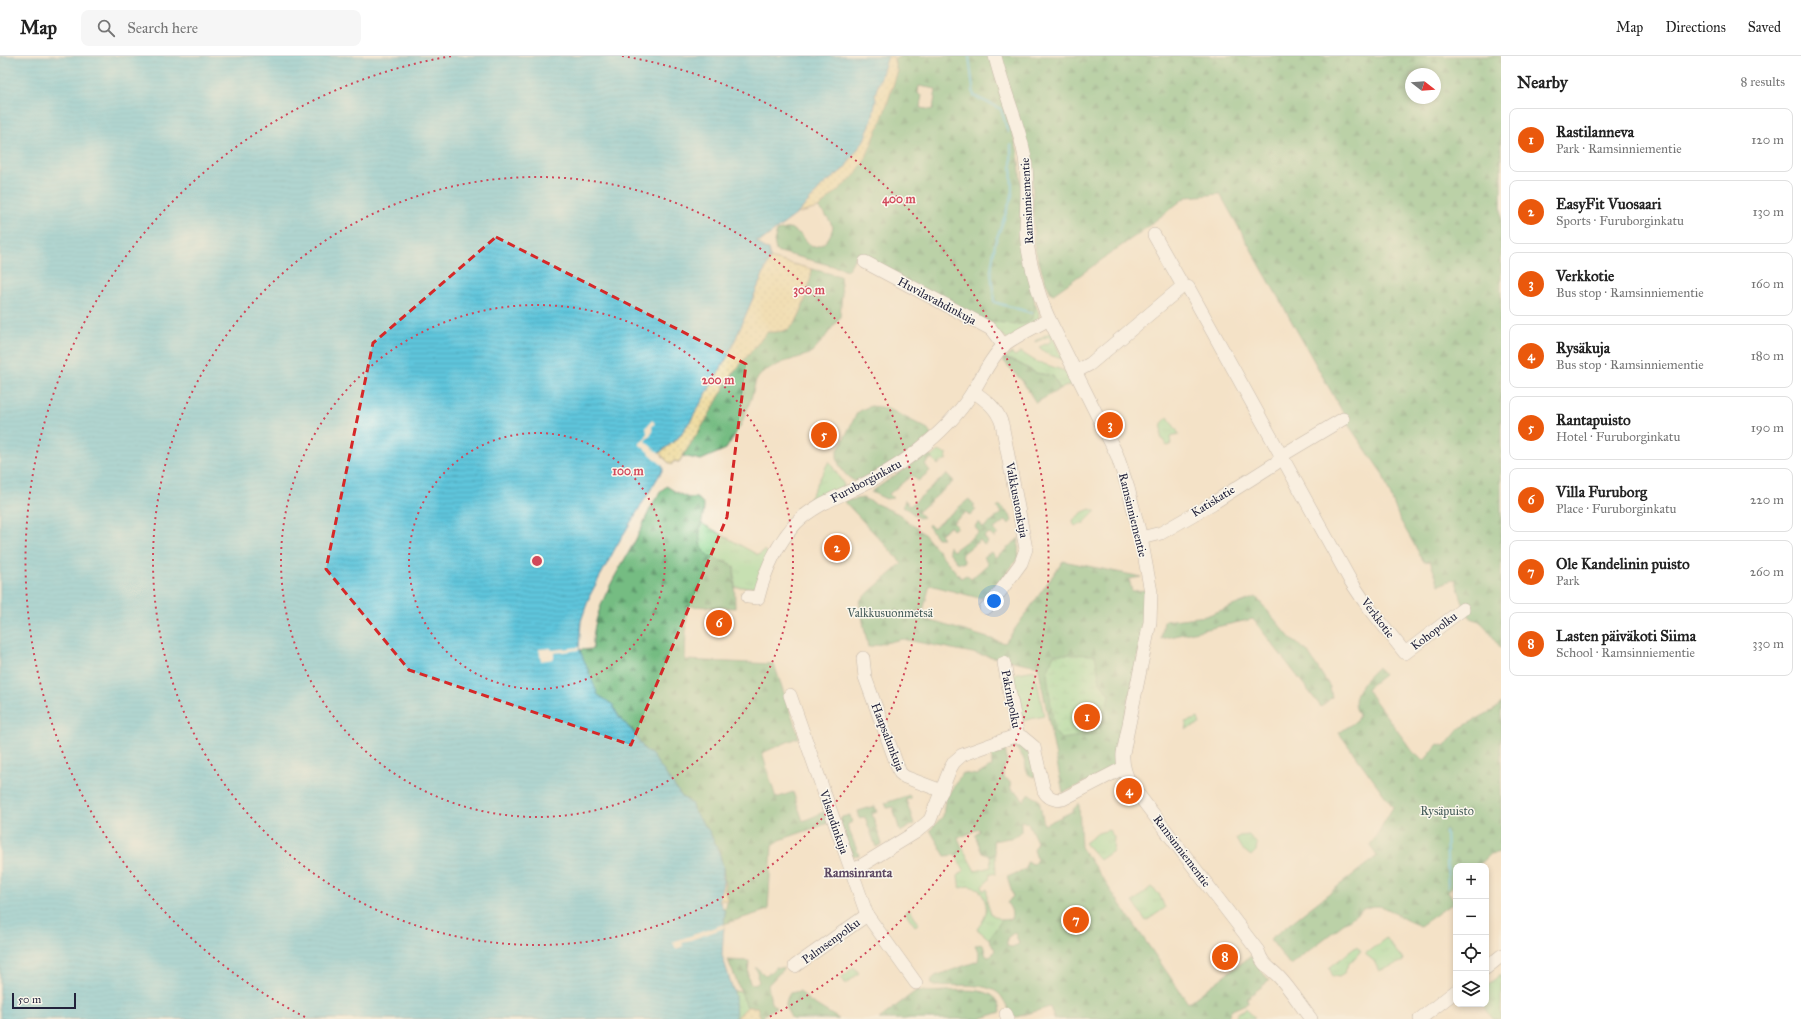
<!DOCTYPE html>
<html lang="en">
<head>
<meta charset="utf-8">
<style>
  :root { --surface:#fff; --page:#f6f6f6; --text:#222; --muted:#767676; --line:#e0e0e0; --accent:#ea580c }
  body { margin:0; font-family:"IM FELL Great Primer",serif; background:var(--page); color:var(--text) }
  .controls { position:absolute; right:12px; bottom:12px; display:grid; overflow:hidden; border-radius:8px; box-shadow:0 2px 6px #0003 }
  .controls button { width:36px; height:36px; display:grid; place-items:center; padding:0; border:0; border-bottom:1px solid var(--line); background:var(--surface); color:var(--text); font:20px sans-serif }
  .compass { position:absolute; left:1405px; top:12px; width:36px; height:36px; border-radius:50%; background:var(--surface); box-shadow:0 2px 6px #0003; rotate:107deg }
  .scale { position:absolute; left:12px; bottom:10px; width:64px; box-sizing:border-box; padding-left:4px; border:2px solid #22223b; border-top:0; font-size:11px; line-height:14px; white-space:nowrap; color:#22223b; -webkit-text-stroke:3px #fbf7ec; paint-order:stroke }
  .you { position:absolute; left:994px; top:545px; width:14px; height:14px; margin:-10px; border:3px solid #fff; border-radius:50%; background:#1a73e8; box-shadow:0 0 0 6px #1a73e833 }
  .badge { display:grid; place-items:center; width:26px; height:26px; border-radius:50%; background:var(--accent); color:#fff; font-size:13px; font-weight:700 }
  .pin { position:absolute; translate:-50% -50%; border:2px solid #fff; box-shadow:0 1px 4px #0006 }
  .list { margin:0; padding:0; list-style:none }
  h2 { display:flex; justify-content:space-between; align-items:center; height:52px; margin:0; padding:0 16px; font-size:17px }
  h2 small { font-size:13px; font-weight:400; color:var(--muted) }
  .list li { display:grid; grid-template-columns:26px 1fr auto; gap:12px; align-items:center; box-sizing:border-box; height:64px; margin:0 8px 8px; padding:0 8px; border:1px solid var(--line); border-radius:8px }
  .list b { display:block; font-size:15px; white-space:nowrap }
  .list p { margin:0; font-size:13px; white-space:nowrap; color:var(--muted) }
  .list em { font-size:13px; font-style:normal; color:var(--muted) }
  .icon { flex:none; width:22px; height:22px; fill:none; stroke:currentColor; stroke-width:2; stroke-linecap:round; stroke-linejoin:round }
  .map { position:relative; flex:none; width:1501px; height:963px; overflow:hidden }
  header { display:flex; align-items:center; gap:24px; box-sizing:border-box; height:56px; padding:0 20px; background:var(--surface); border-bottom:1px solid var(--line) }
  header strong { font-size:19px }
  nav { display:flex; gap:22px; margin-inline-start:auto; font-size:14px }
  .search { width:280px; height:36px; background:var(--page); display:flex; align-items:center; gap:10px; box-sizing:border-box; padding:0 14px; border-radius:8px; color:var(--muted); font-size:15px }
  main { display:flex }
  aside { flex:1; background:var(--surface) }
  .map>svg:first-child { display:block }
</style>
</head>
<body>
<header>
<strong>Map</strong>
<div class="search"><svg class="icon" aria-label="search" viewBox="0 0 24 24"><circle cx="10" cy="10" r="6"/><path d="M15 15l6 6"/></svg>Search here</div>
<nav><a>Map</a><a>Directions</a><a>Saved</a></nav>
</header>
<main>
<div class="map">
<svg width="1501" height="963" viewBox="0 0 1501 963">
  <defs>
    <pattern id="grass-tufts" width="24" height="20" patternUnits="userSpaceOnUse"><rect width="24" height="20" fill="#91dd9a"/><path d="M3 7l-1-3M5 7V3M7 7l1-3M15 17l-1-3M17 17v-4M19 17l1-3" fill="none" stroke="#7dbd86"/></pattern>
    <pattern id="forest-firs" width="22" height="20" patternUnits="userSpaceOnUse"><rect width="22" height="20" fill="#74bc82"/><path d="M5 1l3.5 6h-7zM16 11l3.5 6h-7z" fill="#5f986c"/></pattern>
    <pattern id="wetland-marsh" width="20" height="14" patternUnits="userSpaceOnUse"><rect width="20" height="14" fill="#91dd9a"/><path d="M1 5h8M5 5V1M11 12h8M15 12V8" fill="none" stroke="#7dbd86"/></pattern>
    <pattern id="sand-dots" width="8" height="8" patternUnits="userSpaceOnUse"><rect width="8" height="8" fill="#eeda9e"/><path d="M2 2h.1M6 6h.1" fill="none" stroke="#ccbb89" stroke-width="1.8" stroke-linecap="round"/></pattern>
    <pattern id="water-rules" width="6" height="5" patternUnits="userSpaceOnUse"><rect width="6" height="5" fill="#5ec5db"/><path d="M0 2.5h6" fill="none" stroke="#51a9bd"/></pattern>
  </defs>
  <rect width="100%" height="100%" fill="#fbf7ec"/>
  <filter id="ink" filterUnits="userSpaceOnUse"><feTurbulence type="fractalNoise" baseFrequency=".025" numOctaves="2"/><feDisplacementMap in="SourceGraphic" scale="8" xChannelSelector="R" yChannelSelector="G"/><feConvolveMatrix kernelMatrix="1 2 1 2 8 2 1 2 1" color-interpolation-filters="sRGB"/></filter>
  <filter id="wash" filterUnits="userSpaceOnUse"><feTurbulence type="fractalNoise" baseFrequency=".012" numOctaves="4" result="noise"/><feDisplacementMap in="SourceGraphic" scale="16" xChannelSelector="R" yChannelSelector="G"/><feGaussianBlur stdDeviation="0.9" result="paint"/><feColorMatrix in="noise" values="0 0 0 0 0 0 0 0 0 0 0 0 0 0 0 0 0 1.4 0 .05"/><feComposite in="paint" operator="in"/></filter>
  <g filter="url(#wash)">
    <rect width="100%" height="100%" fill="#f4e2c7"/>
    <g fill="url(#grass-tufts)" stroke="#5a806a">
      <path d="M 1035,247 L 1039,258 L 1038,264 L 1008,283 L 969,258 L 1015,269 L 1031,264 Z"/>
      <path d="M 1051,276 L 1062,303 L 1047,298 L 1039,291 L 1052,285 L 1049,280 L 1035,286 L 1035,285 Z"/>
      <path d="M 1021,296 L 1035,305 L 1065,315 L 1074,327 L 1060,333 L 1053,320 L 1036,317 L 1015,305 L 1001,302 L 1007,301 L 1011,297 L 1015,300 Z"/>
      <path d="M 1168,361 L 1179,378 L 1170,380 L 1171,389 L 1167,390 L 1161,381 L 1162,367 Z"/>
      <path d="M 938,395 L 947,398 L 946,404 L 944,404 L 938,409 L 931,401 Z"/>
      <path d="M 829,405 L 844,429 L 844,433 L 812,450 L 808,445 Z"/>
      <path d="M 1090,453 L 1096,455 L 1083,468 L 1080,468 L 1076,470 L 1074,469 L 1073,464 L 1083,456 Z"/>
      <path d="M 701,467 L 758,499 L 765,494 L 769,499 L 756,531 L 735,531 L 734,511 C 729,506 726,506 720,505 C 698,499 698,486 701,467 Z"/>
      <path d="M 1198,662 L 1200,668 L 1186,673 L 1187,670 L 1185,666 Z"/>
      <path d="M 1109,774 L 1114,781 L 1113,795 L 1100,804 L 1085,787 L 1098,777 Z"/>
      <path d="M 1249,779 L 1257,788 L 1256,795 L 1251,800 L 1241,792 L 1236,783 L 1239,780 Z"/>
      <path d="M 962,791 L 975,815 L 991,811 L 990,800 L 995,798 L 996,818 L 990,817 L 989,824 L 982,830 L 983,835 L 987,833 L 987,846 L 991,858 L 1002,864 L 989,883 L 977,873 C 989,858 989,850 979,833 L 969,830 L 960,832 L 958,820 L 964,814 L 956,800 Z"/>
      <path d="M 1151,831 L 1159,838 L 1165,852 L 1146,865 L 1133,846 Z"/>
      <path d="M 909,853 L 918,866 L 918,868 L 915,870 L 905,856 Z"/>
      <path d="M 1386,882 L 1404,905 L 1379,915 L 1374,905 L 1365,898 Z"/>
      <path d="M 1357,890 L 1361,895 L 1348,909 L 1344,918 L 1339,921 L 1333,920 L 1329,912 Z"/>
      <path d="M 854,911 L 859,917 L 846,928 L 841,922 Z"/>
      <path d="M 1501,918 L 1501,963 L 1493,963 L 1482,948 L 1486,948 L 1486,930 Z"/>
      <path d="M 1246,952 L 1255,963 L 1235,963 L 1238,957 Z"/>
    </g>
    <g fill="url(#forest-firs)" stroke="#4b6f5e" fill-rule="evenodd">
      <path d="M 902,0 L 990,0 L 1018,96 L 1031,227 C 1033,238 1039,254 1030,265 C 1023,274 977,262 968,258 C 930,240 893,218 857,198 L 848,214 L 776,195 L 774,185 L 777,175 L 790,172 L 800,178 L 812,191 C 825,190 830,182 833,171 L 828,162 L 818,152 L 833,138 L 884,57 L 897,17 L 894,3 ZM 919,30 L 936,33 L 933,54 L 920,52 L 922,39 L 918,38 Z"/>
      <path d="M 1000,0 L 1501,0 L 1501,592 C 1493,583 1484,563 1472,563 L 1466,556 L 1455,523 L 1439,529 L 1430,505 L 1424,506 L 1399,462 L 1382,417 L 1347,367 L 1342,355 L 1220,138 L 1186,141 L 1138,178 L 1052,239 L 1045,225 L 1034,190 L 1032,113 ZM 1411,18 L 1435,18 L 1435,42 L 1411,42 Z"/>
      <path d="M 812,213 L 840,220 L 842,238 L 840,261 L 823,284 L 810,298 L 784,306 L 764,315 L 756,324 L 751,343 L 741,369 L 726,393 L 701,404 L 683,400 L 731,320 L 767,276 C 775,276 785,276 791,271 C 802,262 810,227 812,213 Z"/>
      <path d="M 1001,302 L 1014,305 L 1036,317 L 1053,320 L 1060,333 L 1036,347 L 1023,326 Z"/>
      <path d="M 871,350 L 887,352 L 928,373 L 931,379 L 911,396 L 857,427 C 845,420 836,410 837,396 L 857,357 L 863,353 Z"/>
      <path d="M 927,397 L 932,402 L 925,408 L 930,415 L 918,425 L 912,419 L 889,438 L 893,442 L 886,443 L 871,436 Z"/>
      <path d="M 947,418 L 954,425 L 918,456 L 923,461 L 919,462 L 903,450 L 905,444 L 910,450 Z"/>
      <path d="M 666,430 C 672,433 678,438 684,440 C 694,445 696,437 704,449 C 704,467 690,490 711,501 C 719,506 727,505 734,511 L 735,552 L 687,550 L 685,604 L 774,608 L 799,681 L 762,697 L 776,742 L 793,736 L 803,765 L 824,756 L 828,767 L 780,784 L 772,790 L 768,854 L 724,868 L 725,856 L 723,852 L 726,851 L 727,845 L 723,811 L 719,796 L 709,775 L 695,757 L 691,748 L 682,741 L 654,702 L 644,693 L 634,677 L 618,660 L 613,649 L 598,640 L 579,594 L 593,593 C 591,554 617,518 635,485 C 645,467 651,444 666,430 Z"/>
      <path d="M 863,442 L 899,458 L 924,478 L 961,522 L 966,519 L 971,523 L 988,508 L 984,501 L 991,496 L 996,502 L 1019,482 L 1018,502 L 991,539 L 979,542 L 930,529 L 921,562 L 1005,587 L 1063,505 L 1142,521 L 1129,523 L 1132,535 L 1145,534 L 1147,559 L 1114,712 L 1063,737 L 1038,610 L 902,583 L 868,591 L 859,545 L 902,507 L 844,445 Z"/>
      <path d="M 969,443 L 975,449 L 973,450 L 976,454 L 970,460 L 966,456 L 953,466 L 957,471 L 953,474 L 950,470 L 940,478 L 943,482 L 937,482 L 928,470 L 929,468 L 933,472 Z"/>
      <path d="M 999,449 L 1010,459 L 1012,465 L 1009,468 L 1006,464 L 994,473 L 998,478 L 994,482 L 989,477 L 984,481 L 988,486 L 984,489 L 980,484 L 961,499 L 965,506 L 962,507 L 957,506 L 949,496 L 949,490 L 953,495 L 979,476 L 975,471 L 977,467 L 980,467 L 983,472 L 1001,457 L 997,451 Z"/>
      <path d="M 1256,541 L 1291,583 L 1307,595 L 1330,631 L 1332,641 L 1321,651 L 1253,563 L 1161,583 L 1164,565 L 1206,560 Z"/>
      <path d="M 1378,611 L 1384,619 L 1371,629 L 1367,634 L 1414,697 L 1424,705 L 1438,688 L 1445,690 L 1460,672 L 1497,652 L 1501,647 L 1501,796 L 1491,798 L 1478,810 L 1456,810 L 1456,828 L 1448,836 L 1454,846 L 1420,870 C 1413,867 1405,864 1399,860 C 1386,851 1379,847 1363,853 L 1290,909 L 1270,883 L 1377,800 L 1370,790 L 1393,751 L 1339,677 L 1356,665 L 1359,659 C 1347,640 1365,624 1378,611 Z"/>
      <path d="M 1012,686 C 1033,693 1031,701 1035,721 C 1023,718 1028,713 1024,704 C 1023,700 1018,695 1015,691 L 1005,691 L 1007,706 L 1003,714 L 1003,721 L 1010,725 L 1011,734 L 1019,738 L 1023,745 L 1028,739 L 1031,739 L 1039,744 L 1044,769 L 1071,756 L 1079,747 L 1081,791 L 1188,947 L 1251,900 L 1269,925 L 1247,942 L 1248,947 L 1232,954 L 1226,963 L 1054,963 L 1050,951 L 1013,962 C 1009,955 1006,947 1001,940 C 989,925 953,930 935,930 L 932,928 L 931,924 L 935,920 L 978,905 L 979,898 L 975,889 L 983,888 L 986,900 L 990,901 L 995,894 L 989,883 L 1002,864 L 1011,863 C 1013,856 1011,853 1007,847 L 1013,840 L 1007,821 L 1026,813 L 1027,806 L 1034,808 L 1037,803 L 1034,794 L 1037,786 L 1028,767 L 1025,767 L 1023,765 L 1021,765 L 1021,776 L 1015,781 L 993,785 L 995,798 L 990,800 L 982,797 L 975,779 L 979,776 L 979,773 L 958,782 L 962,791 L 956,799 L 945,800 L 930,774 L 943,760 L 945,744 L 962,717 L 977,719 L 992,710 L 991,692 ZM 1015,876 L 1019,888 L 1012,891 L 1007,890 L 1007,882 Z"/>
      <path d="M 909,739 L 911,742 L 906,744 L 914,768 L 900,776 L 893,751 L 887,752 L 885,747 Z"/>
      <path d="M 875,750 L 877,756 L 872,758 L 882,788 L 876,791 L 865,761 L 860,763 L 858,755 Z"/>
      <path d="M 850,759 L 852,766 L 847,769 L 859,799 L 855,800 L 850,798 L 840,764 L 842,761 Z"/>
      <path d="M 728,904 L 749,905 L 748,920 L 750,927 L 755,929 L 759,926 L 757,920 L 758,916 L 755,912 L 757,912 L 766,920 L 776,911 L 784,912 L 768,929 L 771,947 L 776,951 L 763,960 L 764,963 L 761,963 L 757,951 L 747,951 Z"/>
      <path d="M 917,934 C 940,941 999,920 1001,956 L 979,963 L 879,963 Z"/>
      <path d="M 800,935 L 808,944 L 839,963 L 792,963 C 786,953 783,948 790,937 Z"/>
    </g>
    <g fill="url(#wetland-marsh)" stroke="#5a806a">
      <path d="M 1054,598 L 1095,599 L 1100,626 L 1109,638 L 1107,651 L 1099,664 L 1100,677 L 1061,683 L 1054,675 L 1047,617 Z"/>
      <path d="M 734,935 L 741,936 L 747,951 L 736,963 L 727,963 Z"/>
    </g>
    <g fill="url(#sand-dots)" stroke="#887e6c">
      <path d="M 888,0 L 893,0 L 897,17 L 884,57 L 865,104 L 854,120 L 818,152 L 797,158 L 823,129 L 844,113 L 876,44 L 874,38 Z"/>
      <path d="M 770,202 L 812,213 C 810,227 802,262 791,271 C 785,276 775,276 767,276 L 731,320 L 706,364 L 679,406 L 674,405 L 671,409 L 659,397 L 677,383 L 691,364 L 729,298 Z"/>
      <path d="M 723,822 L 727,845 L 723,844 L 719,846 Z"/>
      <path d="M 747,951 L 757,951 L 761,963 L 736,963 Z"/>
    </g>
    <path fill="#91dd9a" stroke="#5a806a" d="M 1035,614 L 1044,660 L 1021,665 L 1012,618 Z"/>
    <path fill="url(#water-rules)" stroke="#40748b" d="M 0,0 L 888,0 L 875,38 L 876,44 L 872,64 L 864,84 L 844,113 L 823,129 L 797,158 L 761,185 L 756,185 L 764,192 L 769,193 L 770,202 L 729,298 L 691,364 L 677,383 L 659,397 L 663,413 L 617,489 L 590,539 L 581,565 L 579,592 L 598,639 L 613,649 L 618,660 L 634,677 L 644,693 L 652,699 L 682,741 L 691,747 L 695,757 L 709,775 L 719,796 L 723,811 L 723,827 L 719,845 L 725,856 L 722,899 L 735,940 L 736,963 L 0,963 Z"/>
    <g fill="#f4e2c7">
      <path d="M 652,364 L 655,367 L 652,371 L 653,376 L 645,385 L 662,400 L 664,411 L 639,388 L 645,382 L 647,378 L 646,371 Z"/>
      <path d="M 579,591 L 579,594 L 554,597 L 554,603 L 541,605 L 539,593 L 551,592 L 552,594 Z"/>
      <path d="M 724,868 L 724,872 L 682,887 L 683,890 L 676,893 L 673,886 Z"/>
    </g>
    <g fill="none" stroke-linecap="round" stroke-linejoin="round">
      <g stroke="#5ec5db" stroke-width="2.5">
        <path d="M 969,0 L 974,40 L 1001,53 L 1008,76"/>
        <path d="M 1011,89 L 1012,140 L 995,187 L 991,215 L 994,246 L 1032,257"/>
        <path d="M 1446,775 L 1448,831"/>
      </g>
    </g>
  </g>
  <g filter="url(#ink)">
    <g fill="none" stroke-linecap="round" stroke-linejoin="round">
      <defs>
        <g id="minor">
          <path d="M 995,0 C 1003,35 1019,67 1025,102 C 1029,126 1026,151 1026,175 C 1027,199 1039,242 1049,263 L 1117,399 L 1128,432 L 1141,482 L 1151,536 L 1150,566 L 1123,697 C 1122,709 1125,718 1131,729 L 1258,895 C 1263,910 1268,910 1278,920 C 1290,932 1300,949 1311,963"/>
          <path d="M 1154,179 L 1183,230"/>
          <path d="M 865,206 L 991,273 L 1004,290"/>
          <path d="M 1075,316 L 1090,308 L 1183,230 L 1188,231 L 1350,524 L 1364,545 L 1405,597 L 1463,553"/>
          <path d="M 973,335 C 987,345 997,352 1002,368 L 1026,493 L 1021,507 L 991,548 L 986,552"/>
          <path d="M 1141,482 L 1161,477 L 1213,447 L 1276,407 L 1286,397 L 1343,363"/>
          <path d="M 748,541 L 758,542 C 765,514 776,489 796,467 C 813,450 835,442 856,432 C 877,422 897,411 916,396 C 938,379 957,361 972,337 C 982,322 990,302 1004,289 C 1017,279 1034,272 1049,263"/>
          <path d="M 863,602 L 865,621 L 900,717 L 905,721 L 942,735"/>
          <path d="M 1004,607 L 1018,680"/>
          <path d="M 790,639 L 867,859 L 916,927"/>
          <path d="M 851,816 L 916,776 L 930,764 L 950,713 L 954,706 L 962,699 L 1012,681 L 1022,681 L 1034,691 L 1044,735 C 1048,742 1055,745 1063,743 L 1123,712"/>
          <path d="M 795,910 L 867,859"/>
          <path d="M 1486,912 L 1501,900"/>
          <path d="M 1006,958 L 1008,963"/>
          <path d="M 1420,963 L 1456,935"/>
        </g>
      </defs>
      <use href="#minor" stroke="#8b8281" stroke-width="14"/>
      <use href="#minor" stroke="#fff" stroke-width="13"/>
    </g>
  </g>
  <path d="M0 0H1501V963H0ZM 496,181 L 746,308 L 727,461 L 631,689 L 409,614 L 326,513 L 373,287 Z" fill="#f4e2c7" fill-opacity=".55" fill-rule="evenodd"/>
  <path fill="none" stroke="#d62828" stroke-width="3" stroke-dasharray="8 5" stroke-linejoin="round" d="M 496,181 L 746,308 L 727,461 L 631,689 L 409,614 L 326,513 L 373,287 Z"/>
  <g fill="none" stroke="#d1495b" stroke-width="2" stroke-dasharray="2 4">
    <circle cx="537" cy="505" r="128"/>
    <circle cx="537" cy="505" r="256"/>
    <circle cx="537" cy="505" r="384"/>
    <path d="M305 961A512 512 0 0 1 452 0M622 0A512 512 0 0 1 769 961"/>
  </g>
  <g text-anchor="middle" stroke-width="3" stroke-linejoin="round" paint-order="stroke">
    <g font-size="12" fill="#22223b" stroke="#fbf7ec">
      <text transform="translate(1027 145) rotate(-93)" y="4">Ramsinniementie</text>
      <text transform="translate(937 245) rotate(28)" y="4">Huvilavahdinkuja</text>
      <text transform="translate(866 425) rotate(-28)" y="4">Furuborginkatu</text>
      <text transform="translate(1017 444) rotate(79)" y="4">Valkkusuonkuja</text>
      <text transform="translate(1213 445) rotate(-32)" y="4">Katiskatie</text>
      <text transform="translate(1133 459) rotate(76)" y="4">Ramsinniementie</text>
      <text transform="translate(1378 562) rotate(53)" y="4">Verkkotie</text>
      <text transform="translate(1434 575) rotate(-37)" y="4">Kohopolku</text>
      <text transform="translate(1011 643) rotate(79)" y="4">Pakrinpolku</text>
      <text transform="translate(888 681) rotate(69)" y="4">Haapsalunkuja</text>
      <text transform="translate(834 766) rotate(71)" y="4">Vilsandinkuja</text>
      <text transform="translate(1182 795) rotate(53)" y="4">Ramsinniementie</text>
      <text transform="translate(831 885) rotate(-36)" y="4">Palmsenpolku</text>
    </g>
    <g font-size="12" fill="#435a58" stroke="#fbf7ec">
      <text x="890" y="561">Valkkusuonmetsä</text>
      <text x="1447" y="759">Rysäpuisto</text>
    </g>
    <g font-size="13" font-weight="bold" fill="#5e4a64" stroke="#fbf7ec">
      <text x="858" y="821">Ramsinranta</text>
    </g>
  </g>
  <circle cx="537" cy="505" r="6" fill="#d1495b" stroke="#fbf7ec" stroke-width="2"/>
  <g font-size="12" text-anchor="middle" font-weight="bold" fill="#d1495b" stroke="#fbf7ec" stroke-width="3" stroke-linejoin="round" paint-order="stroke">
    <text x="899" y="147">400 m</text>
    <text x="809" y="238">300 m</text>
    <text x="718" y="328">200 m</text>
    <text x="628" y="419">100 m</text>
  </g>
</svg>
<div class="controls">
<button>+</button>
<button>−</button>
<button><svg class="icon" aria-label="locate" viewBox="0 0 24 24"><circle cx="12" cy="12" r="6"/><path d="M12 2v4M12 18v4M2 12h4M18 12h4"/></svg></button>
<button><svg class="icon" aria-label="layers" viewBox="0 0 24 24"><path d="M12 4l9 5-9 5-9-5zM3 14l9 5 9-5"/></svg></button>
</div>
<svg class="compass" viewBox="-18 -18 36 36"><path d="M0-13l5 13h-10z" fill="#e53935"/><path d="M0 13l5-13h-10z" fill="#767676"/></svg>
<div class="scale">50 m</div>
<div class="you"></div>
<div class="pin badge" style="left:1087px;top:661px">1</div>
<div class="pin badge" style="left:837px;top:492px">2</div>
<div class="pin badge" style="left:1110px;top:369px">3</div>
<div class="pin badge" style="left:1129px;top:735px">4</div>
<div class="pin badge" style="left:824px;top:379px">5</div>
<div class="pin badge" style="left:719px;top:567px">6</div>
<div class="pin badge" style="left:1076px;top:864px">7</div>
<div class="pin badge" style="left:1225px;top:901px">8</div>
</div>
<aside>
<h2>Nearby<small>8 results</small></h2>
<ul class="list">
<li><span class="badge">1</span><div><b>Rastilanneva</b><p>Park · Ramsinniementie</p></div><em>120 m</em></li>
<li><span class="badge">2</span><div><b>EasyFit Vuosaari</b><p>Sports · Furuborginkatu</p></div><em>130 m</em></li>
<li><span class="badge">3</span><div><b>Verkkotie</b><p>Bus stop · Ramsinniementie</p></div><em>160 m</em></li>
<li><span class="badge">4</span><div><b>Rysäkuja</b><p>Bus stop · Ramsinniementie</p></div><em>180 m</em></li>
<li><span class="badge">5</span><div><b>Rantapuisto</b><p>Hotel · Furuborginkatu</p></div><em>190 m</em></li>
<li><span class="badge">6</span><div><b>Villa Furuborg</b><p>Place · Furuborginkatu</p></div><em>220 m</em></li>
<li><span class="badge">7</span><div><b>Ole Kandelinin puisto</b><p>Park</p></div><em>260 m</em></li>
<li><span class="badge">8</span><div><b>Lasten päiväkoti Siima</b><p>School · Ramsinniementie</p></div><em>330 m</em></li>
</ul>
</aside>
</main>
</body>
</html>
